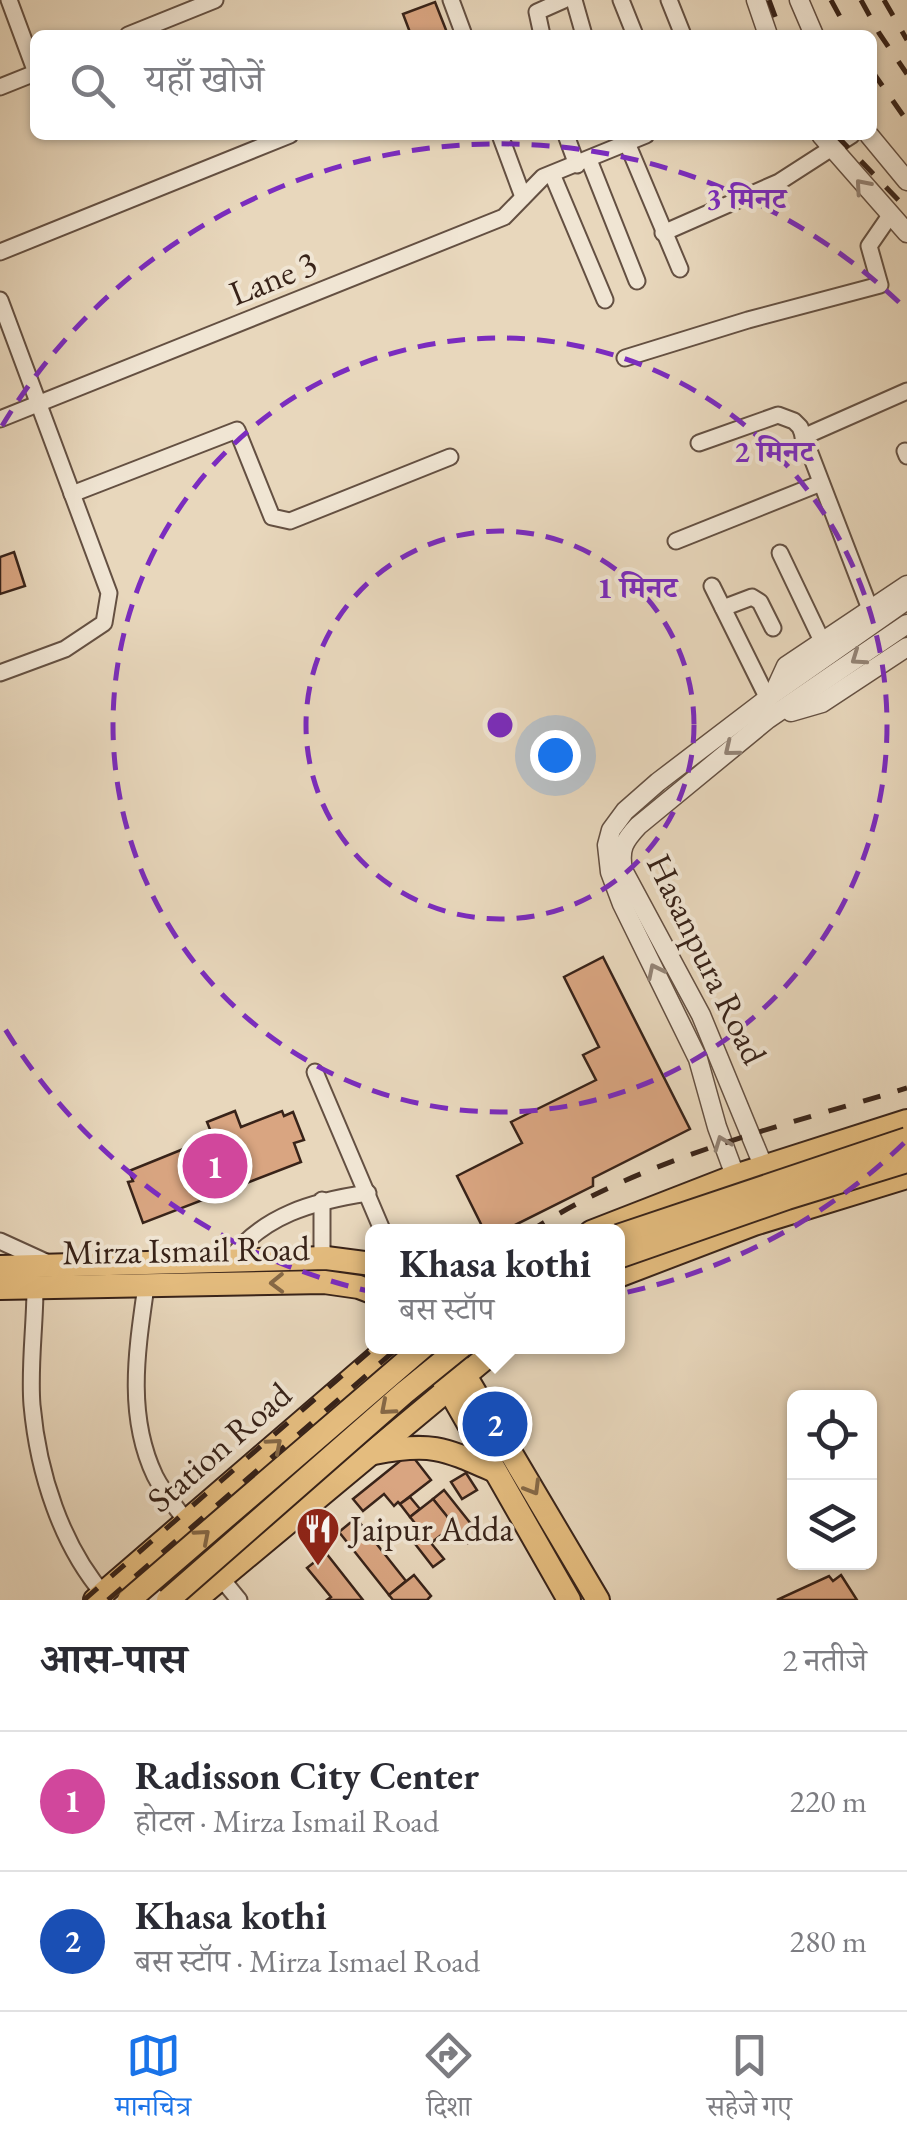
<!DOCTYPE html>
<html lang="hi">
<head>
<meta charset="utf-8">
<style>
  :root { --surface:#fff; --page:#f7f7f7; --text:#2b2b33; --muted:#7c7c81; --line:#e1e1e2; --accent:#1a73e8 }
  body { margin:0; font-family:"EB Garamond","Noto Serif Devanagari",serif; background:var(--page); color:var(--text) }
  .controls { position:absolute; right:30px; bottom:30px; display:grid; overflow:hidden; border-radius:15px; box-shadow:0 2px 8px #0004 }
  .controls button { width:90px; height:90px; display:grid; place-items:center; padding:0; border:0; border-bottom:2px solid var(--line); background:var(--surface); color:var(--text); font:50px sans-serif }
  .you { position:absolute; left:555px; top:755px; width:35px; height:35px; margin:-25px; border:8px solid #fff; border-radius:50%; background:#1a73e8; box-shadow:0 0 0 15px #1a73e833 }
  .badge { display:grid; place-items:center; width:65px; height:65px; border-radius:50%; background:var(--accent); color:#fff; font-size:32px; font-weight:700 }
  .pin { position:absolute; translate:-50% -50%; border:5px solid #fff; box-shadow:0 2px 10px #0006 }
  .popup { position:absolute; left:365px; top:1224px; width:260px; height:130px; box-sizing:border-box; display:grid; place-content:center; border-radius:15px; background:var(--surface); filter:drop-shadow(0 2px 8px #0005); font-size:32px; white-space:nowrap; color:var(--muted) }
  .popup b { font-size:38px; color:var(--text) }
  .popup::after { content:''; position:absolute; left:50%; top:100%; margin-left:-20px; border:20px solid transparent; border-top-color:var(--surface) }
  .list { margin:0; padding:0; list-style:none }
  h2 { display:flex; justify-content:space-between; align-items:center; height:130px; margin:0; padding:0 40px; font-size:42px }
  h2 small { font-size:32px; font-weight:400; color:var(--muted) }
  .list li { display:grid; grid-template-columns:65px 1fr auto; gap:30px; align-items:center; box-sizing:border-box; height:140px; padding:0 40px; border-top:2px solid var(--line) }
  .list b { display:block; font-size:38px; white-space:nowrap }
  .list p { margin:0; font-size:32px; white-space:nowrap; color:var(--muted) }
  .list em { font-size:32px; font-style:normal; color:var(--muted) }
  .icon { flex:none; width:55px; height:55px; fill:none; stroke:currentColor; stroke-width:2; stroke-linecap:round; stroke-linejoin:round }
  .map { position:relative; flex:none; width:907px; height:1600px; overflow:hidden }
  .search { position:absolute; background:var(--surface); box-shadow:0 2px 8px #0004; left:30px; right:30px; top:30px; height:110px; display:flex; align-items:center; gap:25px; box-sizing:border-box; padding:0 35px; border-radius:15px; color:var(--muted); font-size:38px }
  .sheet { height:410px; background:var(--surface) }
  nav { display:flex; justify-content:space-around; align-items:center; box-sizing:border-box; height:140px; border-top:2px solid var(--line); background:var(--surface); font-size:28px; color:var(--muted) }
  nav a { display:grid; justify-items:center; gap:5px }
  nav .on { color:var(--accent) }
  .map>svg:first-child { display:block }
</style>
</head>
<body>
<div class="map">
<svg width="907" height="1600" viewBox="0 0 907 1600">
  <rect width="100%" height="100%" fill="#e8d7bc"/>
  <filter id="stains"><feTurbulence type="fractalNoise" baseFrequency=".002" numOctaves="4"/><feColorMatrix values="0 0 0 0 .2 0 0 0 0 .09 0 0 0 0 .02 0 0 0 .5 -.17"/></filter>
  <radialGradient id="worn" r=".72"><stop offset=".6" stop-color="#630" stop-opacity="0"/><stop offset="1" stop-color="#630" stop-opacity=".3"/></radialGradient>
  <g fill="#d9a581" stroke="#382319" stroke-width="2.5">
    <path d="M 435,2 L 448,35 L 411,35 L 403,14 Z"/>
    <path d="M 14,552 L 25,586 L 0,594 L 0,557 Z"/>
    <path d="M 603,957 L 690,1129 L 593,1178 L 593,1186 L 501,1232 L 485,1232 L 457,1176 L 522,1143 L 511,1122 L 596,1080 L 583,1055 L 599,1047 L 564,977 Z"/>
    <path d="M 235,1111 L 241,1127 L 282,1111 L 284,1116 L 293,1112 L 304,1140 L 294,1143 L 301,1162 L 143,1223 L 128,1182 L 133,1181 L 129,1171 L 213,1137 L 207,1122 Z"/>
    <path d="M 410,1453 L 431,1480 L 400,1504 L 398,1502 L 394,1506 L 384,1494 L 363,1511 L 353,1499 Z"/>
    <path d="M 466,1473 L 477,1490 L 462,1499 L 451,1482 Z"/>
    <path d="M 444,1490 L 479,1534 L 468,1543 L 433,1499 Z"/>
    <path d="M 410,1497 L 420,1509 L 410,1517 L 400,1504 Z"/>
    <path d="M 433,1499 L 454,1525 L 431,1543 L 410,1517 Z"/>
    <path d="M 356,1518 L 406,1581 L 389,1595 L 339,1532 Z"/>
    <path d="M 422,1532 L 444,1559 L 433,1567 L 412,1540 Z"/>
    <path d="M 326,1553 L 363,1600 L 327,1600 L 331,1597 L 307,1568 Z"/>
    <path d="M 414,1575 L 431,1596 L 427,1600 L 393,1600 L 389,1595 Z"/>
    <path d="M 841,1575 L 857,1600 L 777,1600 L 829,1576 L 833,1581 Z"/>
  </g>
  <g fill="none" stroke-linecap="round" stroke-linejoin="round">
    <defs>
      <g id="minor">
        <path d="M 9,0 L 35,70"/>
        <path d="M 451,0 L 464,35"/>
        <path d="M 574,0 L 584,35"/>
        <path d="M 621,0 L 635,35"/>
        <path d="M 669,0 L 683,35"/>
        <path d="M 128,35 L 215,0"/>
        <path d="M 542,35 L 537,12 L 564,0"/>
        <path d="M 0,87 L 35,73"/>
        <path d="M 500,135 L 523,197"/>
        <path d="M 566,135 L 577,165"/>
        <path d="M 627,143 L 680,269"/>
        <path d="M 589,160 L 637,281"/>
        <path d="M 552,174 L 605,300"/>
        <path d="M 663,233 L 779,182 L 852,135"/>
        <path d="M 0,252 L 290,135"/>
        <path d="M 0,300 L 109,593 L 104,623 L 65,649 L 0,673"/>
        <path d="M 625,358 L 748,320 L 880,285 L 869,246 L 889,217"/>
        <path d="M 0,419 L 504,217 L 543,177 L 646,135"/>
        <path d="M 803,437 L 907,391"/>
        <path d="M 699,443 L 778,415 L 794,421 L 800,427 L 870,609"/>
        <path d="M 905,451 L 907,456"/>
        <path d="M 72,494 L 237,430 L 272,517 L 290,521 L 450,457"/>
        <path d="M 676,541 L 821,483"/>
        <path d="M 780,553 L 822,641"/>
        <path d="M 712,586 L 768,699"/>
        <path d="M 723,608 L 752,597 L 760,602 L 773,628"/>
        <path d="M 315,1072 L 383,1232"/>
        <path d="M 0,1241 L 46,1262"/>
        <path d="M 322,1259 L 322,1200"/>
        <path d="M 228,1262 C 262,1215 314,1201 368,1193"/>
        <path d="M 146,1286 C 137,1350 126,1415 155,1476 C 163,1492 176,1507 186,1521"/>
        <path d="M 35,1288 C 35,1326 29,1367 32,1405 C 38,1472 61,1546 106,1597"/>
        <path d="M 221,1578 L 239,1600"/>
      </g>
      <g id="tertiary">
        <path d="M 756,0 L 768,35"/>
        <path d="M 799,0 L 814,35"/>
        <path d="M 821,135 L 907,233"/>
        <path d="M 869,135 L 907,181"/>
        <path d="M 775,690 L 786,666 L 907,585"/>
        <path d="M 791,712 L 822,703 L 907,647"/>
        <path d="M 767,1175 L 701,1015 L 623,870 C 619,849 624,841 638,826 L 768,719 L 907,624"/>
        <path d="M 739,1186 L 717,1127 L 698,1059 L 622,904 L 610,872 L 607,845 L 611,830 L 625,811 L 658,782 L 772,695 L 907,600"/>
      </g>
      <g id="primary">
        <path d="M 591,1232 L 735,1176 L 907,1121"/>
        <path d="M 0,1267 L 326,1258 L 372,1264"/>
        <path d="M 618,1276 L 754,1224 L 907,1177"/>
        <path d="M 0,1288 L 324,1282 L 359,1287 L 372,1292"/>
        <path d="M 457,1362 L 598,1600"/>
        <path d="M 443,1379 L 569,1600"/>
        <path d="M 374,1453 C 431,1442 443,1448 495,1471"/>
        <path d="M 95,1600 L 390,1346"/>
        <path d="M 195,1600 L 500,1346"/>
      </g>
    </defs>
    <use href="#minor" stroke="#645042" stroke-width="19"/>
    <use href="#tertiary" stroke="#645042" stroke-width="21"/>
    <use href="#primary" stroke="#382319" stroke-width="26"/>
    <use href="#minor" stroke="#f0e5d3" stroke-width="15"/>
    <use href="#tertiary" stroke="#f0e5d3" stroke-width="18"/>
    <use href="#primary" stroke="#e4bc7e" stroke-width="22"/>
    <g stroke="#382319" stroke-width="5" stroke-dasharray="18 18" stroke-linecap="butt">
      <path d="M 769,0 L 782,35"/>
      <path d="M 831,0 L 850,35"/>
      <path d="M 861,0 L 879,33 L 907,74"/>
      <path d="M 884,0 L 907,40"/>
      <path d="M 872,71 L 907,121"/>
      <path d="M 836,135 L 907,209"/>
      <path d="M 529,1232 C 642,1158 780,1127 907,1088"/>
      <path d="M 84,1600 L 376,1346"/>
      <path d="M 108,1600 L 400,1346"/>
    </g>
    <defs>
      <g id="primary-bridge">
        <path d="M 618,1236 L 907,1139"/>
        <path d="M 618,1257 L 787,1198 L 907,1161"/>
        <path d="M 129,1600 L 424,1346"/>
        <path d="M 168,1600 L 404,1393 L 462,1346"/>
      </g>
    </defs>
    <use href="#primary-bridge" stroke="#382319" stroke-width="26" stroke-linecap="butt"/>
    <use href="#primary-bridge" stroke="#e4bc7e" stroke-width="22"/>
  </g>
  <defs><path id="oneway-chevron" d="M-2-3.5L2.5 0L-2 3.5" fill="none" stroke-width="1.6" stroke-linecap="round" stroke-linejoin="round" transform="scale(2.5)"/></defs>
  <g stroke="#948476">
    <use href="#oneway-chevron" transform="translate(862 186) rotate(-131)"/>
    <use href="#oneway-chevron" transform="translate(858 658) rotate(145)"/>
    <use href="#oneway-chevron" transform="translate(731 749) rotate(141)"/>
    <use href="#oneway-chevron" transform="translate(655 971) rotate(-116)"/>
    <use href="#oneway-chevron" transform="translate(722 1143) rotate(-111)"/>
  </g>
  <g stroke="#856846">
    <use href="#oneway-chevron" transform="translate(277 1283) rotate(179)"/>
    <use href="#oneway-chevron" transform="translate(387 1408) rotate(139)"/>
    <use href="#oneway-chevron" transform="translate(275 1445) rotate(-41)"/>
    <use href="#oneway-chevron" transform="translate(533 1488) rotate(59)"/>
    <use href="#oneway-chevron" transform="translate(203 1536) rotate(-41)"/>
  </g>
  <g fill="none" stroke="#7b2cbf" stroke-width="5" stroke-dasharray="18 12">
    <circle cx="500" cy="725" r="194"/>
    <circle cx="500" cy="725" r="387"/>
    <path d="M904 1143A581 581 0 0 1 2 1024M2 426A581 581 0 0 1 904 307"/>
  </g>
  <defs>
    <symbol id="restaurant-pin" viewBox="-11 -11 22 30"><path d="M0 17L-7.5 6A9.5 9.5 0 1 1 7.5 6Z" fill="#8f2418" stroke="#f0e5d3"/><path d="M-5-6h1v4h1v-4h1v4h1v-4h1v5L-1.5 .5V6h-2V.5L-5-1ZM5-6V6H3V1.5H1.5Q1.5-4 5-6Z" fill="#fff"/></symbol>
  </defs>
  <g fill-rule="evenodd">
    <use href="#restaurant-pin" x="293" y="1504" width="50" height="68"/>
  </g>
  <g text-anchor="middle" stroke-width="8" stroke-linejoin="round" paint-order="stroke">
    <g font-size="35" fill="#382319" stroke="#f0e5d3">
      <text transform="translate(273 278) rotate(-22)" y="12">Lane 3</text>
      <text transform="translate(707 959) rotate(64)" y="12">Hasanpura Road</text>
      <text transform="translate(186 1250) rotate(-1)" y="12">Mirza Ismail Road</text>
      <text transform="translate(219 1447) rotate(-41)" y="12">Station Road</text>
    </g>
    <g font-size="35" fill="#382319" stroke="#f0e5d3" text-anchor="start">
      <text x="350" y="1541">Jaipur Adda</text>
    </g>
  </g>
  <circle cx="500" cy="725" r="15" fill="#7b2cbf" stroke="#f0e5d3" stroke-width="5"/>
  <g font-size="30" text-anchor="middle" font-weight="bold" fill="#7b2cbf" stroke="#f0e5d3" stroke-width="8" stroke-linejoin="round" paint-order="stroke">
    <text x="746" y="209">3 मिनट</text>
    <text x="774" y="462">2 मिनट</text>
    <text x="637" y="598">1 मिनट</text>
  </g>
  <rect width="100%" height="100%" filter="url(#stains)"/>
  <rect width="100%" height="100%" fill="url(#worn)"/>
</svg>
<div class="controls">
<button><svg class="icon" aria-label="locate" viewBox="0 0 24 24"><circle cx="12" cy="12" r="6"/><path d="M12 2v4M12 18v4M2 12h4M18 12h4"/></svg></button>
<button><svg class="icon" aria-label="layers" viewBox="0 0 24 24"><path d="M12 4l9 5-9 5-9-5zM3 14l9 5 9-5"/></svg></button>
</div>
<div class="you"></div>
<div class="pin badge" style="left:215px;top:1166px;background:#d1479c">1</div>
<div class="pin badge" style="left:495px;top:1424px;background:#1a4fb4">2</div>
<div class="popup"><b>Khasa kothi</b>बस स्टॉप</div>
<div class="search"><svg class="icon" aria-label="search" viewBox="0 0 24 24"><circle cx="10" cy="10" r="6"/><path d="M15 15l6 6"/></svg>यहाँ खोजें</div>
</div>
<section class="sheet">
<h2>आस-पास<small>2 नतीजे</small></h2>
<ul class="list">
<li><span class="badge" style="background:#d1479c">1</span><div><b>Radisson City Center</b><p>होटल · Mirza Ismail Road</p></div><em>220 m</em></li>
<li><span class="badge" style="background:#1a4fb4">2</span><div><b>Khasa kothi</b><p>बस स्टॉप · Mirza Ismael Road</p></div><em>280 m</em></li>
</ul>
</section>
<nav>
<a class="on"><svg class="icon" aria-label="map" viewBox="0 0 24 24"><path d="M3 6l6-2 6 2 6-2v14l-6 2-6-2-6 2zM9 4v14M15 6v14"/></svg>मानचित्र</a>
<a><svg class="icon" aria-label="directions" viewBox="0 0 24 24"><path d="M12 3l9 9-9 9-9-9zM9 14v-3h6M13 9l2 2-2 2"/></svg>दिशा</a>
<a><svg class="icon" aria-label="saved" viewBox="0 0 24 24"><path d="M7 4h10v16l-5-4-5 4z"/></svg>सहेजे गए</a>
</nav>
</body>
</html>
